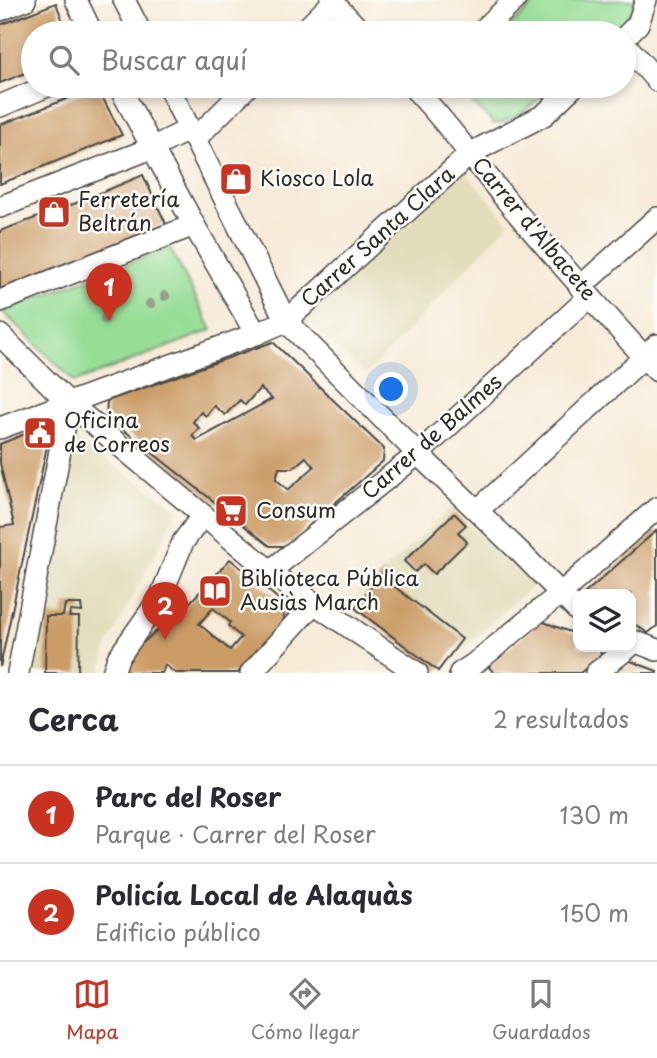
<!DOCTYPE html>
<html lang="es">
<head>
<meta charset="utf-8">
<style>
  :root { --surface:#fff; --page:#f7f7f7; --text:#2b2b33; --muted:#7c7c81; --line:#e1e1e2; --accent:#c8321e }
  body { margin:0; font-family:"Playpen Sans",sans-serif; background:var(--page); color:var(--text) }
  .controls { position:absolute; right:21px; bottom:21px; display:grid; overflow:hidden; border-radius:14px; box-shadow:0 4px 10px #0003 }
  .controls button { width:63px; height:63px; display:grid; place-items:center; padding:0; border:0; border-bottom:2px solid var(--line); background:var(--surface); color:var(--text); font:35px sans-serif }
  .you { position:absolute; left:392px; top:390px; width:24px; height:24px; margin:-18px; border:5px solid #fff; border-radius:50%; background:#1a73e8; box-shadow:0 0 0 10px #1a73e833 }
  .badge { display:grid; place-items:center; width:46px; height:46px; border-radius:50%; background:var(--accent); color:#fff; font-size:23px; font-weight:700 }
  .pin { position:absolute; translate:-50% -58px; filter:drop-shadow(0 2px 4px #0008) }
  .pin::after { content:''; position:absolute; top:37px; width:24px; height:21px; background:inherit; clip-path:polygon(0 0,100% 0,50% 100%) }
  .list { margin:0; padding:0; list-style:none }
  h2 { display:flex; justify-content:space-between; align-items:center; height:91px; margin:0; padding:0 28px; font-size:30px }
  h2 small { font-size:23px; font-weight:400; color:var(--muted) }
  .list li { display:grid; grid-template-columns:46px 1fr auto; gap:21px; align-items:center; box-sizing:border-box; height:98px; padding:0 28px; border-top:2px solid var(--line) }
  .list b { display:block; font-size:26px; white-space:nowrap }
  .list p { margin:0; font-size:23px; white-space:nowrap; color:var(--muted) }
  .list em { font-size:23px; font-style:normal; color:var(--muted) }
  .icon { flex:none; width:38px; height:38px; fill:none; stroke:currentColor; stroke-width:2; stroke-linecap:round; stroke-linejoin:round }
  .map { position:relative; flex:none; width:657px; height:673px; overflow:hidden }
  .search { position:absolute; background:var(--surface); box-shadow:0 4px 10px #0003; left:21px; right:21px; top:21px; height:77px; display:flex; align-items:center; gap:18px; box-sizing:border-box; padding:0 24px; border-radius:38px; color:var(--muted); font-size:26px }
  .sheet { height:287px; background:var(--surface) }
  nav { display:flex; justify-content:space-around; align-items:center; box-sizing:border-box; height:98px; border-top:2px solid var(--line); background:var(--surface); font-size:19px; color:var(--muted) }
  nav a { display:grid; justify-items:center; gap:4px }
  nav .on { color:var(--accent) }
  .map>svg:first-child { display:block }
</style>
</head>
<body>
<div class="map">
<svg width="657" height="673" viewBox="0 0 657 673">
  <rect width="100%" height="100%" fill="#fdfcf7"/>
  <filter id="ink" filterUnits="userSpaceOnUse"><feTurbulence type="fractalNoise" baseFrequency=".0143" numOctaves="2"/><feDisplacementMap in="SourceGraphic" scale="14" xChannelSelector="R" yChannelSelector="G"/><feConvolveMatrix kernelMatrix="1 2 1 2 8 2 1 2 1" color-interpolation-filters="sRGB"/></filter>
  <filter id="wash" filterUnits="userSpaceOnUse"><feTurbulence type="fractalNoise" baseFrequency=".00686" numOctaves="4" result="noise"/><feDisplacementMap in="SourceGraphic" scale="28" xChannelSelector="R" yChannelSelector="G"/><feGaussianBlur stdDeviation="1.57" result="paint"/><feColorMatrix in="noise" values="0 0 0 0 0 0 0 0 0 0 0 0 0 0 0 0 0 1.4 0 .05"/><feComposite in="paint" operator="in"/></filter>
  <g filter="url(#wash)">
    <rect width="100%" height="100%" fill="#f7ebd8"/>
    <g fill="#e2dcba">
      <path d="M 465,171 L 509,223 L 366,375 L 305,320 Z"/>
      <path d="M 74,439 L 178,509 L 107,647 L 101,673 L 27,673 Z"/>
      <path d="M 451,508 L 533,585 L 461,651 L 455,648 L 438,671 L 355,608 L 383,572 Z"/>
    </g>
    <g fill="#96dd96" stroke="#608460" stroke-width="2">
      <path d="M 539,0 L 635,0 C 633,12 624,25 614,33 L 502,33 Z"/>
      <path d="M 464,86 L 553,86 C 536,101 517,121 494,124 L 463,93 Z"/>
      <path d="M 170,248 L 212,330 L 75,382 L 2,311 Z"/>
    </g>
    <g id="blocks">
      <g fill="#cb9c66" fill-rule="evenodd">
        <path d="M 56,3 L 67,33 L 33,33 L 33,70 L 0,83 L 0,25 Z"/>
        <path d="M 97,87 L 122,135 L 0,184 L 0,125 Z"/>
        <path d="M 143,175 L 166,224 L 0,289 L 0,231 L 79,202 Z"/>
        <path d="M 273,342 L 384,449 L 383,461 L 286,546 L 270,546 L 106,416 L 107,401 ZM 260,388 L 272,399 L 197,440 L 192,436 L 199,428 L 193,422 L 201,412 L 206,416 L 214,406 L 225,415 L 240,400 L 245,405 ZM 306,457 L 314,467 L 288,490 L 276,479 L 279,468 L 293,468 Z"/>
        <path d="M 35,430 L 47,446 L 0,667 L 0,527 L 14,525 L 0,463 L 0,444 Z"/>
        <path d="M 453,514 L 455,514 L 466,525 L 458,532 L 467,542 L 434,574 L 424,564 L 415,572 L 404,561 Z"/>
        <path d="M 657,530 L 657,626 L 648,633 L 631,622 L 631,594 L 584,594 Z"/>
        <path d="M 230,559 L 282,602 L 284,620 L 238,673 L 175,673 L 165,665 L 162,673 L 119,673 L 134,650 L 173,618 L 180,609 L 182,611 ZM 213,608 L 230,622 L 228,626 L 241,637 L 230,650 L 199,624 Z"/>
        <path d="M 383,572 L 393,580 L 390,583 L 462,639 L 438,671 L 355,608 Z"/>
        <path d="M 65,604 L 81,604 L 82,612 L 70,611 L 69,617 L 79,617 L 78,673 L 45,673 L 46,616 L 63,616 Z"/>
        <path d="M 541,621 L 578,635 L 578,647 L 600,647 L 601,656 L 580,673 L 494,673 L 488,666 Z"/>
        <path d="M 623,658 L 657,671 L 657,673 L 605,673 Z"/>
      </g>
    </g>
  </g>
  <g filter="url(#ink)">
    <use href="#blocks" fill-opacity="0" stroke="#4a4845" stroke-width="2"/>
    <g fill="none" stroke-linecap="round" stroke-linejoin="round">
      <defs>
        <g id="minor">
          <path d="M 76,0 L 92,33"/>
          <path d="M 124,0 L 141,33"/>
          <path d="M 331,0 L 362,33"/>
          <path d="M 0,10 L 25,0"/>
          <path d="M 302,33 L 335,0"/>
          <path d="M 480,33 L 515,0"/>
          <path d="M 624,38 L 638,24 L 646,0"/>
          <path d="M 624,43 L 657,81"/>
          <path d="M 119,86 L 194,225 L 256,334"/>
          <path d="M 168,86 L 286,321 L 418,454 L 520,552 L 578,611"/>
          <path d="M 412,86 C 447,122 476,163 508,202 C 556,260 606,315 657,371"/>
          <path d="M 0,106 L 47,86"/>
          <path d="M 195,139 L 248,86"/>
          <path d="M 0,207 L 152,148 L 190,129"/>
          <path d="M 580,287 L 657,218"/>
          <path d="M 0,301 L 194,225"/>
          <path d="M 0,335 L 69,403 L 283,582 L 417,673"/>
          <path d="M 0,428 L 256,334 L 286,321 L 471,153 L 544,115 L 574,86"/>
          <path d="M 478,510 L 657,345"/>
          <path d="M 270,571 L 418,454 L 589,297"/>
          <path d="M 631,640 L 657,650"/>
          <path d="M 18,673 L 69,403"/>
          <path d="M 113,673 L 118,658 L 160,598 L 183,542 L 203,515"/>
          <path d="M 251,673 L 313,604"/>
          <path d="M 460,673 L 474,664 L 560,594 L 657,508"/>
          <path d="M 596,673 L 629,647"/>
        </g>
      </defs>
      <use href="#minor" stroke="#4a4845" stroke-width="24"/>
      <use href="#minor" stroke="#fff" stroke-width="21"/>
    </g>
    <g fill="#989f8a">
      <circle cx="165" cy="296" r="5"/>
      <circle cx="150" cy="304" r="5"/>
      <circle cx="105" cy="319" r="5"/>
    </g>
  </g>
  <defs>
    <symbol id="shop-square" viewBox="-11 -11 22 22"><rect x="-9" y="-9" width="18" height="18" rx="4" fill="#c8321e" stroke="#fdfcf7"/><path d="M-5-2.5h2.3a2.7 3.5 0 0 1 5.4 0H5L5.5 6h-11ZM-1.5-2.5h3a1.5 2.3 0 0 0-3 0Z" fill="#fff"/></symbol>
    <symbol id="civic-square" viewBox="-11 -11 22 22"><rect x="-9" y="-9" width="18" height="18" rx="4" fill="#c8321e" stroke="#fdfcf7"/><path d="M-.6-6.5H3V-4.5H.6V-3L4-1V1h2V6H-6V1h2V-1L-.6-3ZM-1.2 2.5V6h2.4V2.5Z" fill="#fff"/></symbol>
    <symbol id="supermarket-square" viewBox="-11 -11 22 22"><rect x="-9" y="-9" width="18" height="18" rx="4" fill="#c8321e" stroke="#fdfcf7"/><path d="M-6-5.5h2.5l.6 2H6L4.5 2H-2.5L-4.4-4H-6ZM-1.5 3.2a1.3 1.3 0 1 0 .1 0ZM3 3.2a1.3 1.3 0 1 0 .1 0Z" fill="#fff"/></symbol>
    <symbol id="library-square" viewBox="-11 -11 22 22"><rect x="-9" y="-9" width="18" height="18" rx="4" fill="#c8321e" stroke="#fdfcf7"/><path d="M-6-4Q-3-5.5-.7-3.5V5Q-3 3-6 4ZM6-4Q3-5.5 .7-3.5V5Q3 3 6 4Z" fill="#fff"/></symbol>
  </defs>
  <g fill-rule="evenodd">
    <use href="#shop-square" x="217" y="160" width="38" height="38"/>
    <use href="#shop-square" x="35" y="193" width="38" height="38"/>
    <use href="#civic-square" x="21" y="414" width="38" height="38"/>
    <use href="#supermarket-square" x="212" y="492" width="38" height="38"/>
    <use href="#library-square" x="196" y="572" width="38" height="38"/>
  </g>
  <g text-anchor="middle" stroke-width="5" stroke-linejoin="round" paint-order="stroke">
    <g font-size="21" fill="#2b2b2b" stroke="#fdfcf7" text-anchor="start">
      <text x="260" y="186">Kiosco Lola</text>
      <text x="78" y="207">Ferretería<tspan x="78" dy="24">Beltrán</tspan></text>
      <text x="64" y="428">Oficina<tspan x="64" dy="24">de Correos</tspan></text>
      <text x="256" y="518">Consum</text>
      <text x="240" y="586">Biblioteca Pública<tspan x="240" dy="24">Ausiàs March</tspan></text>
    </g>
    <g font-size="21" fill="#2b2b2b" stroke="#fdfcf7">
      <text transform="translate(534 229) rotate(50)" y="7">Carrer d'Albacete</text>
      <text transform="translate(378 237) rotate(-42)" y="7">Carrer Santa Clara</text>
      <text transform="translate(432 437) rotate(-41)" y="7">Carrer de Balmes</text>
    </g>
  </g>
</svg>
<div class="controls">
<button><svg class="icon" aria-label="layers" viewBox="0 0 24 24"><path d="M12 4l9 5-9 5-9-5zM3 14l9 5 9-5"/></svg></button>
</div>
<div class="you"></div>
<div class="pin badge" style="left:109px;top:321px">1</div>
<div class="pin badge" style="left:165px;top:640px">2</div>
<div class="search"><svg class="icon" aria-label="search" viewBox="0 0 24 24"><circle cx="10" cy="10" r="6"/><path d="M15 15l6 6"/></svg>Buscar aquí</div>
</div>
<section class="sheet">
<h2>Cerca<small>2 resultados</small></h2>
<ul class="list">
<li><span class="badge">1</span><div><b>Parc del Roser</b><p>Parque · Carrer del Roser</p></div><em>130 m</em></li>
<li><span class="badge">2</span><div><b>Policía Local de Alaquàs</b><p>Edificio público</p></div><em>150 m</em></li>
</ul>
</section>
<nav>
<a class="on"><svg class="icon" aria-label="map" viewBox="0 0 24 24"><path d="M3 6l6-2 6 2 6-2v14l-6 2-6-2-6 2zM9 4v14M15 6v14"/></svg>Mapa</a>
<a><svg class="icon" aria-label="directions" viewBox="0 0 24 24"><path d="M12 3l9 9-9 9-9-9zM9 14v-3h6M13 9l2 2-2 2"/></svg>Cómo llegar</a>
<a><svg class="icon" aria-label="saved" viewBox="0 0 24 24"><path d="M7 4h10v16l-5-4-5 4z"/></svg>Guardados</a>
</nav>
</body>
</html>
